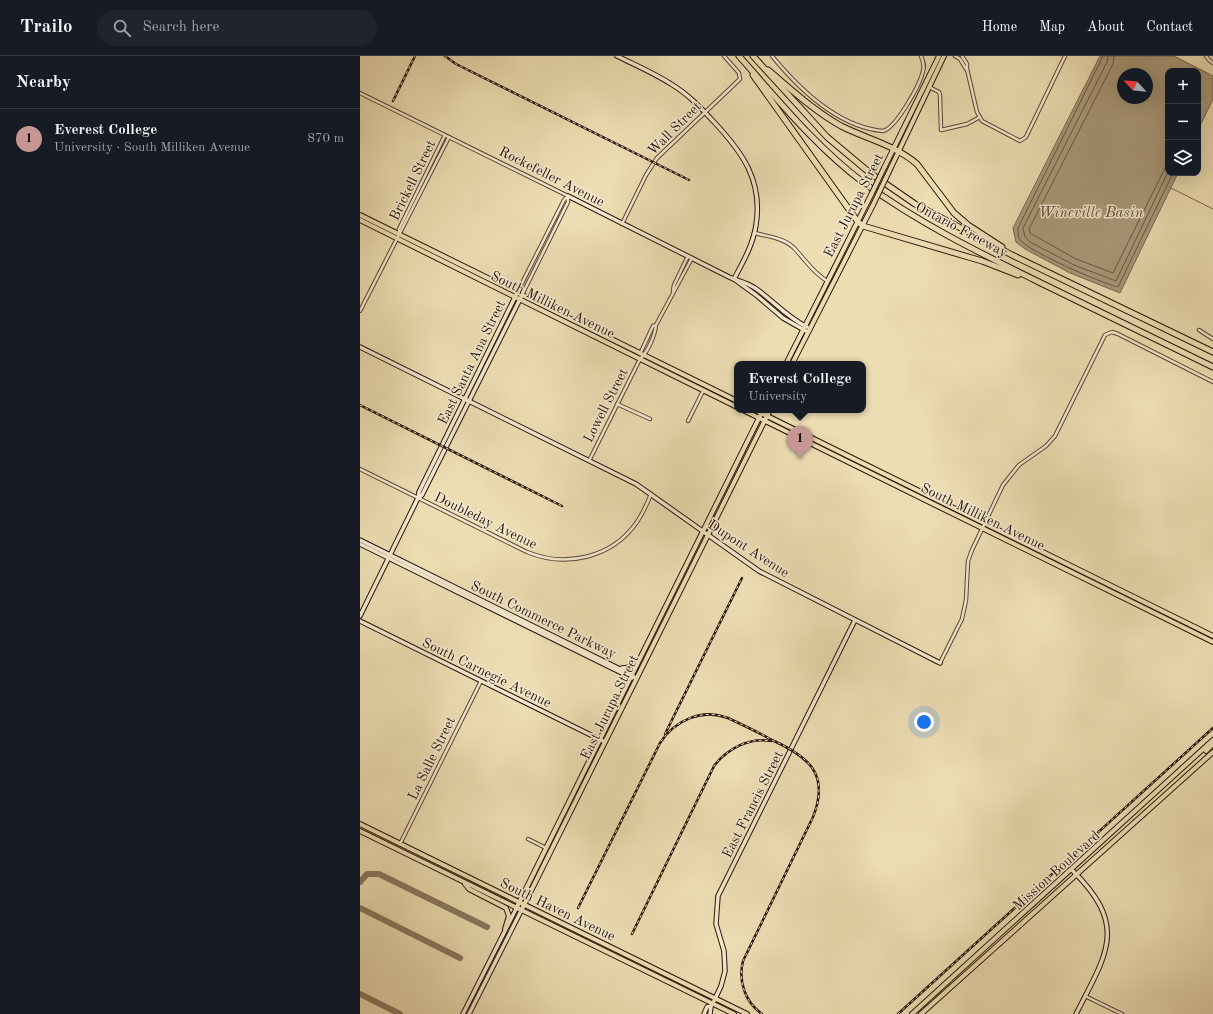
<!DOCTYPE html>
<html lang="en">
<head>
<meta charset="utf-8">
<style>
  :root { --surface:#171b24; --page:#20242c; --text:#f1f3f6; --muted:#9ea1a6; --line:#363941; --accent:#c59692 }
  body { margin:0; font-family:"Old Standard TT",serif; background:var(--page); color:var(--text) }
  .controls { position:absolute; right:12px; top:12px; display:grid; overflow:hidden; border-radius:8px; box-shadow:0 4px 16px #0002 }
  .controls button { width:36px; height:36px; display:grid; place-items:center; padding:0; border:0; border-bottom:1px solid var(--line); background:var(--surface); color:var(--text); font:20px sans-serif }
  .compass { position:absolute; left:757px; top:12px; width:36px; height:36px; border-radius:50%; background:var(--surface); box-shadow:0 4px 16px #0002; rotate:296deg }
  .you { position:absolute; left:564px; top:666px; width:14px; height:14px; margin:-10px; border:3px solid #fff; border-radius:50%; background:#1a73e8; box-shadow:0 0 0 6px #1a73e833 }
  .badge { display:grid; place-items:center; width:26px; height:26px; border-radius:50%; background:var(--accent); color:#111; font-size:13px; font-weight:700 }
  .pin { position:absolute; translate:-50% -33px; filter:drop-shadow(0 1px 2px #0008) }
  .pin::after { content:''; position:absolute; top:21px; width:14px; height:12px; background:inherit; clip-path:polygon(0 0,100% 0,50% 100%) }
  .popup { position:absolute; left:374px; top:305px; width:132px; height:52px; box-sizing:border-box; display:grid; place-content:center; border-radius:8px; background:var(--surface); filter:drop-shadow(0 1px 3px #0005); font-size:13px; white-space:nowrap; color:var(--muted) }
  .popup b { font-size:15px; color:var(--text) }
  .popup::after { content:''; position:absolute; left:50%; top:100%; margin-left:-8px; border:8px solid transparent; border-top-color:var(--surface) }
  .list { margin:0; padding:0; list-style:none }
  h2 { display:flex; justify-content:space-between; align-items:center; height:52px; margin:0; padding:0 16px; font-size:17px }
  h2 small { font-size:13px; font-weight:400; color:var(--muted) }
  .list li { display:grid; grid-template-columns:26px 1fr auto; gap:12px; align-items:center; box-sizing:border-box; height:60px; padding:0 16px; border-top:1px solid var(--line) }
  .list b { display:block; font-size:15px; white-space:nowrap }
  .list p { margin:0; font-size:13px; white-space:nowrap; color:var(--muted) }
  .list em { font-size:13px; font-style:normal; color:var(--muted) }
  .icon { flex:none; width:22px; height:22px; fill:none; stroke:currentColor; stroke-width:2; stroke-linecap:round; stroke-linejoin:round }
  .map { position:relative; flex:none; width:853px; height:958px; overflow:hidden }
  header { display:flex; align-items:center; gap:24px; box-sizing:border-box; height:56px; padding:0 20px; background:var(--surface); border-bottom:1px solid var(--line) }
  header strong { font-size:19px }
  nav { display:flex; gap:22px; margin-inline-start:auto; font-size:14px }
  .search { width:280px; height:36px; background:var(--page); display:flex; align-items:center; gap:10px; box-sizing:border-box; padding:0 14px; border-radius:22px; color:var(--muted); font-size:15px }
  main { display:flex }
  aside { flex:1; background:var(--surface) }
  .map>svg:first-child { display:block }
</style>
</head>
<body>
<header>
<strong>Trailo</strong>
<div class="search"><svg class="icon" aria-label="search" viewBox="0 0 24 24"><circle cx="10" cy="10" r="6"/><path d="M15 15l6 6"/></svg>Search here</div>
<nav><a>Home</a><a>Map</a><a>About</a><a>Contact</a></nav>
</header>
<main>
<aside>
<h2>Nearby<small></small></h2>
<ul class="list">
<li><span class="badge">1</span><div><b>Everest College</b><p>University · South Milliken Avenue</p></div><em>870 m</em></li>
</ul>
</aside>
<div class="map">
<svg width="853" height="958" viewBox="0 0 853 958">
  <rect width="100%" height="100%" fill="#edddb3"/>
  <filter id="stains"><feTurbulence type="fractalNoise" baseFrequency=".005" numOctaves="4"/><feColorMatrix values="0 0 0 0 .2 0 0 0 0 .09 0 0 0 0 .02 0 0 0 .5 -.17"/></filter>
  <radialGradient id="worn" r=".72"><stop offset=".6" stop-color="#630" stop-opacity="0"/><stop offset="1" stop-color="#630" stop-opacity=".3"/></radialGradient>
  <path fill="#aa997a" stroke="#76644d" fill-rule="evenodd" d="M 740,0 L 814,0 L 853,20 L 853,43 L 838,74 L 838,15 L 808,15 L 808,117 L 818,117 L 760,237 L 710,217 L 665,193 L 656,186 L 653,172 ZM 763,18 L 787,18 L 787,42 L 763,42 Z"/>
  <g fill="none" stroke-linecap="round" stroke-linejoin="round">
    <g stroke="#695642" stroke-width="1">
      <path d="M 743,0 L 658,172 C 658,175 658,181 660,184 C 668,195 743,228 758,231 L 813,117"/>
      <path d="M 748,0 L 747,6 L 663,172 L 665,181 L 670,186 L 714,209 L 756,225 L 808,116"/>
      <path d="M 754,0 L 753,8 L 669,173 L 670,177 L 716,203 L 753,217 L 808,106"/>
    </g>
    <path stroke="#76644d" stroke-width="1" d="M 811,132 L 853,153"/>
    <g stroke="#8a785e" stroke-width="6">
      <path d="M 0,826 L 7,818 L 19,818 L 127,871"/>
      <path d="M 0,852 L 100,902"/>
      <path d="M 0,938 L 40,958"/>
    </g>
    <defs>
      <g id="street">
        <path d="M 412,0 C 439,33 478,71 523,75 C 536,72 560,29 563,15 C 565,10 563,5 561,0"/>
        <path d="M 595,0 L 600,3 L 606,13"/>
        <path d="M 602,0 L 607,8 L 607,13 L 617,56 L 622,65 L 660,85 L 666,81 L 705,0"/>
        <path d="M 846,0 L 849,4 L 853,7"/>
        <path d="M 569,31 L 579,36 L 580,39 L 581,74 L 607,68 L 620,61"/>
        <path d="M 0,37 L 208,140"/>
        <path d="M 262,168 L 286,119 L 297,102 L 380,23 L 379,17 L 364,0"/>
        <path d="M 39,177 L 39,173 L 85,79"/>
        <path d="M 394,177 C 407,180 423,182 433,191 C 445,203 452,216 467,225"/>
        <path d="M 313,235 L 314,229 L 328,200"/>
        <path d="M 157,237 L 204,144 L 208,140"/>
        <path d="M 162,239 L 208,146 L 208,141"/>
        <path d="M 0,255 L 89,81"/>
        <path d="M 839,274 L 853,283"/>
        <path d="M 280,298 L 293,270 L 296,269 L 332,202"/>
        <path d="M 257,348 L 290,363"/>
        <path d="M 328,365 L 343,335"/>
        <path d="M 229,405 L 280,303 C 288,296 295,279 296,269"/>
        <path d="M 0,413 L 167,496 C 206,512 252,502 277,466 C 283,457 287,448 291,438"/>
        <path d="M 580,607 L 602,563 L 606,544 L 608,505 L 612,494 L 643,429 L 659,409 L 686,390 L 695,380 L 745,279 L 752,276 L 758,278 L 853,326"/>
        <path d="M 168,783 L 186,792"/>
        <path d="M 40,788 L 121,625"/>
        <path d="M 725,940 L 762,958"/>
      </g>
      <g id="secondary">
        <path d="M 257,0 C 275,9 294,17 311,28 C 328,38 341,52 354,66 C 383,97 403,125 396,169 C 393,189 383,206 374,223"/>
        <path d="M 208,140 L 369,221 C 378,225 386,226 395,232 C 414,245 425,260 447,271"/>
        <path d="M 374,223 L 396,239 L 423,262 L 446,275"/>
        <path d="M 0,291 L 276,428 L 399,515 L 580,607"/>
        <path d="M 58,442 L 62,439 L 161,241"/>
        <path d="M 0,484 L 272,619 L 276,623"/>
        <path d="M 0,488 L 272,622"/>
        <path d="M 0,560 L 58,442 L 59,436 L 157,237"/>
        <path d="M 0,565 L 245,686"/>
        <path d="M 262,612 L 273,611 L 278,606"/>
        <path d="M 712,814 C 769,870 747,897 716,958"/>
        <path d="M 354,945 L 361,930 L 365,915 L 364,895 L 356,868 L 358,840 L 495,564"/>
        <path d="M 103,958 L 156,853"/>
        <path d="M 109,958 L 161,855"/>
        <path d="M 344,958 L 347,951 L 351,950"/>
        <path d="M 350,958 L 351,950"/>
      </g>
      <g id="primary">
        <path d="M 524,112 L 579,0"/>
        <path d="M 525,124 L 584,0"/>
        <path d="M 0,159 L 377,345"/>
        <path d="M 0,164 L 377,351"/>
        <path d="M 426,308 L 512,137"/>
        <path d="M 432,308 L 513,149"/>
        <path d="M 383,354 L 853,586"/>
        <path d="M 395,354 L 853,580"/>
        <path d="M 846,695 L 853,688"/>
        <path d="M 0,768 L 387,958"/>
        <path d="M 0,775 L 374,958"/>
        <path d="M 105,828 L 109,833 L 146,852 L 149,860 L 145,873"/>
        <path d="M 156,853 L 403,354"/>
        <path d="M 161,855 L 410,354"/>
        <path d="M 552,958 L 853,684"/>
        <path d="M 561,958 L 853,696"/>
      </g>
      <g id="highway">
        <path d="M 379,0 C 418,44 457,92 504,127 C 560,168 622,198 685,229 C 741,256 797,284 853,311"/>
        <path d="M 393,0 L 467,81 L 510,117 L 555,148 L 652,199 L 853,296"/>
        <path d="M 408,14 C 432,34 454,55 481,70 C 507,83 535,89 557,108 L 594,157 L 608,169 L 642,191"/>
        <path d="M 393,19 L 498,166 L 503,170 L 622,205 L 658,219"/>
      </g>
    </defs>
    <use href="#street" stroke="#594634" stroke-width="4.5"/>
    <use href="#secondary" stroke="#28140a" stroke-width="5.5"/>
    <use href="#primary" stroke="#28140a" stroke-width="6"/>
    <use href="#highway" stroke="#28140a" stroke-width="7"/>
    <use href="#street" stroke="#f3e9ce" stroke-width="2.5"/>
    <use href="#secondary" stroke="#f3e9ce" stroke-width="3.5"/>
    <use href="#primary" stroke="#edddb3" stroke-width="4"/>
    <use href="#highway" stroke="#edddb3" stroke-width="5"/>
    <defs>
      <g id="rail">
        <path d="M 85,0 L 96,8 L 329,124"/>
        <path d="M 33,45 L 55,0"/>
        <path d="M 0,349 L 202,450"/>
        <path d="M 305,678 L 382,522"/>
        <path d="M 218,852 L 300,687 C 315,664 342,652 368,662 C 383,669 398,676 412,684 C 449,701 470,718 453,761 L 383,905 C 378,925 385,946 402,958"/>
        <path d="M 272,878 L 354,710 C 367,693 389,681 411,685"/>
        <path d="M 538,958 L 853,672"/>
      </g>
    </defs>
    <use href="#rail" stroke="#28140a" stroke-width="2.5"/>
    <use href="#rail" stroke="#f3e9ce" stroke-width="1" stroke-dasharray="3" stroke-linecap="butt"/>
    <defs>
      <g id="primary-bridge">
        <path d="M 512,137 L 524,112"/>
        <path d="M 513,149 L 525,124"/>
      </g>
    </defs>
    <use href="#primary-bridge" stroke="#28140a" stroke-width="6" stroke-linecap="butt"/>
    <use href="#primary-bridge" stroke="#edddb3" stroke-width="4"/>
  </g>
  <g text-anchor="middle" stroke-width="3" stroke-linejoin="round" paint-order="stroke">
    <g font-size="14" fill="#28140a" stroke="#f3e9ce">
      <text transform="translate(314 72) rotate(-45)" y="5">Wall Street</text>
      <text transform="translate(192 120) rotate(27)" y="5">Rockefeller Avenue</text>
      <text transform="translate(52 124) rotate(-64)" y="5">Brickell Street</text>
      <text transform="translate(493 149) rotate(-63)" y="5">East Jurupa Street</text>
      <text transform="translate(602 173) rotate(28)" y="5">Ontario Freeway</text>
      <text transform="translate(193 248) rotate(26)" y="5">South Milliken Avenue</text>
      <text transform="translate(111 306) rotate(-64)" y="5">East Santa Ana Street</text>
      <text transform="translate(245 349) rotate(-63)" y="5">Lowell Street</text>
      <text transform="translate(623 460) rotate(26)" y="5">South Milliken Avenue</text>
      <text transform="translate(126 464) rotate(26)" y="5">Doubleday Avenue</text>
      <text transform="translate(389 492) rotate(33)" y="5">Dupont Avenue</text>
      <text transform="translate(184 563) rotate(26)" y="5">South Commerce Parkway</text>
      <text transform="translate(127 616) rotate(26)" y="5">South Carnegie Avenue</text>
      <text transform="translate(249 651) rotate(-64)" y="5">East Jurupa Street</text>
      <text transform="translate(71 702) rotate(-64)" y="5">La Salle Street</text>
      <text transform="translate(392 748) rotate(-63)" y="5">East Francis Street</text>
      <text transform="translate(696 814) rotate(-42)" y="5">Mission Boulevard</text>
      <text transform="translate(198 853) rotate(26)" y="5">South Haven Avenue</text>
    </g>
    <g font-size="15" font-style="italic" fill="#5c4937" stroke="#f3e9ce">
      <text x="731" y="161">Wineville Basin</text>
    </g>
  </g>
  <rect width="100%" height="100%" filter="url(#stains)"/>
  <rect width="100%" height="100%" fill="url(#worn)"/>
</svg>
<div class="controls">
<button>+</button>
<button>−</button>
<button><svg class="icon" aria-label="layers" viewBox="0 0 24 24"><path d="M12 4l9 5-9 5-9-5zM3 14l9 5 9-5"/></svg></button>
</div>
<svg class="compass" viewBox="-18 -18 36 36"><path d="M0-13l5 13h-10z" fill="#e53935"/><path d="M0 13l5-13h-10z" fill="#9ea1a6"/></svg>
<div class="you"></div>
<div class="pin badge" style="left:440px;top:403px">1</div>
<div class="popup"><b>Everest College</b>University</div>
</div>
</main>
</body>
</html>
